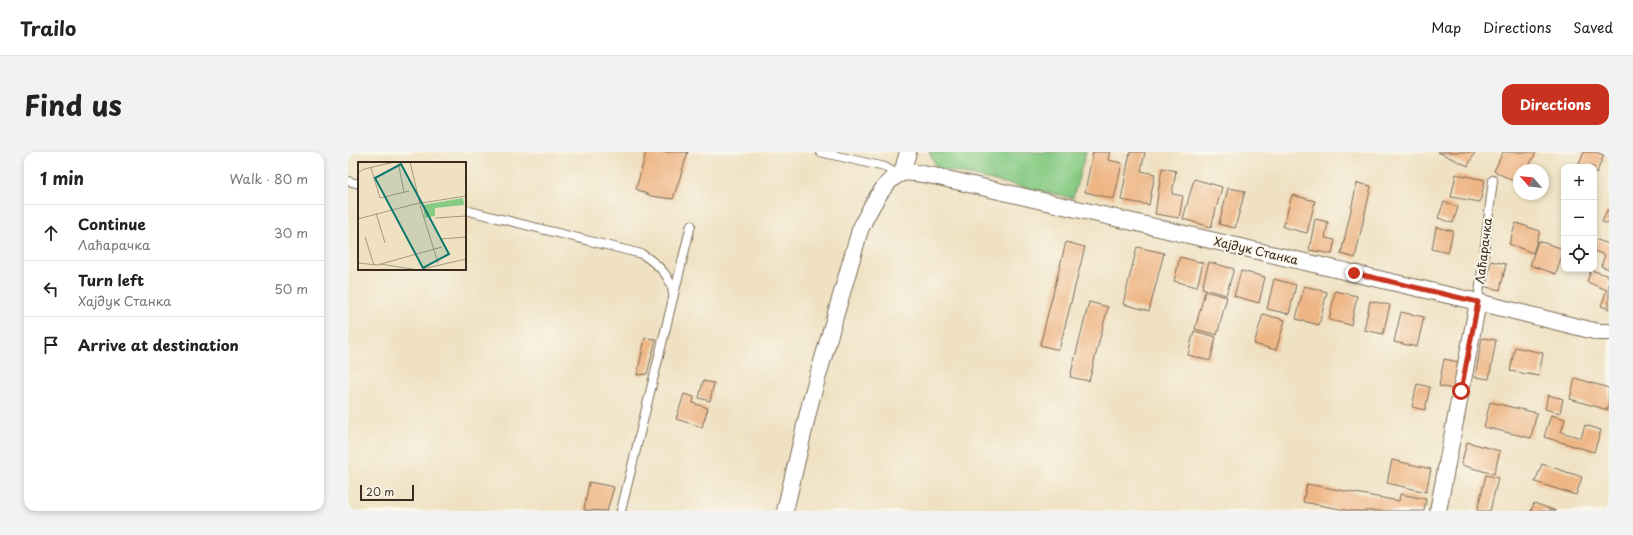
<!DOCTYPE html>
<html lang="en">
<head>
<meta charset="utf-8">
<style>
  :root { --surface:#fff; --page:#f2f2f2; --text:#222; --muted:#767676; --line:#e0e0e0; --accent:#c8321e }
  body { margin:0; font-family:"Playpen Sans",sans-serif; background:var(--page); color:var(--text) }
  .controls { position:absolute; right:12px; top:12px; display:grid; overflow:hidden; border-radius:8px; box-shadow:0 2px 6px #0003 }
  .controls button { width:36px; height:36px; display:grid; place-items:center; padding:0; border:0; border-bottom:1px solid var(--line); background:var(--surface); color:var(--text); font:20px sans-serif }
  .compass { position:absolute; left:1165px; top:12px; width:36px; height:36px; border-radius:50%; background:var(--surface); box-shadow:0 2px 6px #0003; rotate:298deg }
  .scale { position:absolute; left:12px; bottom:10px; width:54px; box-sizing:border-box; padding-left:4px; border:2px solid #3b2a1e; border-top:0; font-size:11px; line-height:14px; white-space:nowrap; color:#3b2a1e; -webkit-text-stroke:3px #fbf7ec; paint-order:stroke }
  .stop { position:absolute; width:12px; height:12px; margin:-9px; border:3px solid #c8321e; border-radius:50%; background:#fff }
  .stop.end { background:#c8321e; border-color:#fff; box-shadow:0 1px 4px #0008 }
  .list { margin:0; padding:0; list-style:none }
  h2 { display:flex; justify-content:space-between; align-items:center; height:52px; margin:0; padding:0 16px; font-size:17px }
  h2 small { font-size:13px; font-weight:400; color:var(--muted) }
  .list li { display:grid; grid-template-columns:26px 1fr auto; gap:12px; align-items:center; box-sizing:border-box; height:56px; padding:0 16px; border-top:1px solid var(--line) }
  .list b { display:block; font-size:15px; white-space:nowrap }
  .list p { margin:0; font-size:13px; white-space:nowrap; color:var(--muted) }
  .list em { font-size:13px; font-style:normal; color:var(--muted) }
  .icon { flex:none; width:22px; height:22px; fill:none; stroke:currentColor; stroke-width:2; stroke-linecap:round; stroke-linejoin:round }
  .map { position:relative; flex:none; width:1261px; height:359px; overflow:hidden; border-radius:12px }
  header { display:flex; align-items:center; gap:24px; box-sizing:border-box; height:56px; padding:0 20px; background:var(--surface); border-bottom:1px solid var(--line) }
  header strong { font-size:19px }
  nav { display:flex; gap:22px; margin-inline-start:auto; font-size:14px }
  .intro { display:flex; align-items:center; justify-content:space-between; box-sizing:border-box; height:96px; padding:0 24px }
  h1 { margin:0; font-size:28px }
  .button { padding:10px 18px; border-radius:12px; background:var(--accent); color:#fff; font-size:14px; font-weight:700 }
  main { display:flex; gap:24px; padding:0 24px }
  aside { flex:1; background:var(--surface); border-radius:12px; box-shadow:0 2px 6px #0003 }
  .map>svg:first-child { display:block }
</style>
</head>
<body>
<header>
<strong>Trailo</strong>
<nav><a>Map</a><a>Directions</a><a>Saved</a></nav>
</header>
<div class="intro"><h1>Find us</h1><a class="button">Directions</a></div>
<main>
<aside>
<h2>1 min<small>Walk · 80 m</small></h2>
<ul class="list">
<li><svg class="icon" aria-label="ahead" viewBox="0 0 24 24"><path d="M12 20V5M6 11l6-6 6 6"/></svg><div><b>Continue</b><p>Лаћарачка</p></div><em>30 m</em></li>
<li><svg class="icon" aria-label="left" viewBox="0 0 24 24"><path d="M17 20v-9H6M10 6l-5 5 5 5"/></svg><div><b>Turn left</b><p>Хајдук Станка</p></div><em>50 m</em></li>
<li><svg class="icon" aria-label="arrive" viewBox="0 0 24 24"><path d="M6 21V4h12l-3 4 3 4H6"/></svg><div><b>Arrive at destination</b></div></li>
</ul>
</aside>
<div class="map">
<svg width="1261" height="359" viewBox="0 0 1261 359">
  <rect width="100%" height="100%" fill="#fbf7ec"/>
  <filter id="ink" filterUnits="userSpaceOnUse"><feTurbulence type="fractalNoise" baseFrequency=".025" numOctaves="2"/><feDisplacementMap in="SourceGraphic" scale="8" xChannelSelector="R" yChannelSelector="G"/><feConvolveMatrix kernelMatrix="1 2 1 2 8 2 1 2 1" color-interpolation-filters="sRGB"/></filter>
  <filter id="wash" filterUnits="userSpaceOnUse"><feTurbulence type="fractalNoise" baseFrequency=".012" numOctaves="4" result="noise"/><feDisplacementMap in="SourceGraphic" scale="16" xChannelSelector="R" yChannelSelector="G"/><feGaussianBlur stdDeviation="0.9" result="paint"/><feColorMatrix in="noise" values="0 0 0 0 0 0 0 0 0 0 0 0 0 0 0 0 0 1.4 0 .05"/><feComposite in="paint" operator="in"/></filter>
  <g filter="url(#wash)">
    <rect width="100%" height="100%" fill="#efe1c2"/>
    <path fill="#86ca83" stroke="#607a50" d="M 581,0 L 738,0 L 725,46 L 589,16 Z"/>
    <g id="blocks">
      <g fill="#eeb685">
        <path d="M 298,0 L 340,0 L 325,47 L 303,44 L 288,37 Z"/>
        <path d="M 745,0 L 762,0 L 760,8 L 774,11 L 766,47 L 737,40 Z"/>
        <path d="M 782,0 L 797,0 L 793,19 L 807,22 L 801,53 L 773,48 Z"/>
        <path d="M 1090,0 L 1127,0 L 1120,14 Z"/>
        <path d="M 1155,0 L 1188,0 L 1179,18 L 1171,18 L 1171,32 L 1146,19 Z"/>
        <path d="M 1236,0 L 1248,0 L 1256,3 L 1248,22 L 1246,21 L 1246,15 L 1230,15 Z"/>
        <path d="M 814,16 L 828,19 L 824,42 L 835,44 L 831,66 L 807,62 Z"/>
        <path d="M 1108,22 L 1137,28 L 1132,50 L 1103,45 Z"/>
        <path d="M 846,27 L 874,35 L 863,75 L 835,67 Z"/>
        <path d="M 1009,31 L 1023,34 L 1007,106 L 993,102 Z"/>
        <path d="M 880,36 L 897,39 L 887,76 L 871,72 Z"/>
        <path d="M 944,43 L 967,49 L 959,81 L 935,75 Z"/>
        <path d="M 1096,50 L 1110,55 L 1105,71 L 1090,66 Z"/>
        <path d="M 1259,58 L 1261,58 L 1261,72 L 1254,70 Z"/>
        <path d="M 967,67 L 980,70 L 977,86 L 987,88 L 984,102 L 961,98 Z"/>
        <path d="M 1168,71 L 1192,79 L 1185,101 L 1161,92 Z"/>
        <path d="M 1088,75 L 1105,79 L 1100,101 L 1084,97 Z"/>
        <path d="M 1246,87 L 1261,92 L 1261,117 L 1253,114 L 1257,103 L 1246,99 Z"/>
        <path d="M 1190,89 L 1216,97 L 1208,122 L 1182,113 Z"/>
        <path d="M 718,90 L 737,95 L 711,198 L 692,193 Z"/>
        <path d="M 789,95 L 816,101 L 801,159 L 775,152 Z"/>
        <path d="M 832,105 L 855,111 L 849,135 L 826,129 Z"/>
        <path d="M 1143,109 L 1158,112 L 1152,138 L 1138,135 Z"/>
        <path d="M 861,110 L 886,117 L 878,143 L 854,136 Z"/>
        <path d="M 1243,118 L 1261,124 L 1261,157 L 1253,154 L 1259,138 L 1239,130 Z"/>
        <path d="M 893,119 L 917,125 L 911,151 L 886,144 Z"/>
        <path d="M 926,127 L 948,133 L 941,162 L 919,157 Z"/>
        <path d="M 956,134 L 979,140 L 971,173 L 948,167 Z"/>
        <path d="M 857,139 L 879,145 L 869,183 L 847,177 Z"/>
        <path d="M 987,139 L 1009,144 L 1003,173 L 981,168 Z"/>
        <path d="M 1022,149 L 1042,153 L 1035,182 L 1016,178 Z"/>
        <path d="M 741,150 L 760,155 L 741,229 L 722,225 Z"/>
        <path d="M 1053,160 L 1076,165 L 1069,195 L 1046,190 Z"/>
        <path d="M 915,162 L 937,168 L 928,198 L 906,192 Z"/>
        <path d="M 846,179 L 868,185 L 862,209 L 840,203 Z"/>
        <path d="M 297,186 L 308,187 L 299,222 L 289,223 Z"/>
        <path d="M 1134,186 L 1148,188 L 1141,227 L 1127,225 Z"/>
        <path d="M 1167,195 L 1195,201 L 1191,224 L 1162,219 Z"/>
        <path d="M 1096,207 L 1111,210 L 1106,237 L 1091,234 Z"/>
        <path d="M 1227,226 L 1261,236 L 1260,258 L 1222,247 Z"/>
        <path d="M 355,229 L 366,231 L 362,249 L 351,246 Z"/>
        <path d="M 1069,232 L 1082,235 L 1077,258 L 1064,255 Z"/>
        <path d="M 336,242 L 346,245 L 345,251 L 360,256 L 354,275 L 328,267 Z"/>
        <path d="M 1200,243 L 1215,247 L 1212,261 L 1197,257 Z"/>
        <path d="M 1142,250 L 1189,261 L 1183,286 L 1136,275 Z"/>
        <path d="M 1203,263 L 1217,267 L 1213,280 L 1233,286 L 1237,273 L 1253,278 L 1246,300 L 1196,285 Z"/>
        <path d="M 1119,290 L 1152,299 L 1146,322 L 1113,313 Z"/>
        <path d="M 1044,308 L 1083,317 L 1078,340 L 1039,331 Z"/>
        <path d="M 1194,312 L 1234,325 L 1228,343 L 1187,330 Z"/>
        <path d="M 1138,323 L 1150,326 L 1142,359 L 1129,359 Z"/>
        <path d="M 241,330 L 266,335 L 259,359 L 236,358 Z"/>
        <path d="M 959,332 L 1051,349 L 1052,342 L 1078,347 L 1076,359 L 1003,359 L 955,350 Z"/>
        <path d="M 1186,351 L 1208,359 L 1183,359 Z"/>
      </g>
    </g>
  </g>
  <g filter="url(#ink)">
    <use href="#blocks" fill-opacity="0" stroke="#7a6a57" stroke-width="1"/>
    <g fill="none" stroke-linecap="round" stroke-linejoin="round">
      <defs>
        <g id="service">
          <path d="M 472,0 L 537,15 L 545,20 L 548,25"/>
          <path d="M 0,29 L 11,32"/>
          <path d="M 117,58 L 294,102 C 309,112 323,123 325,142"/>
          <path d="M 1130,150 L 1145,28"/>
          <path d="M 273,359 L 343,73"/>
        </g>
        <g id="minor">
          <path d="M 554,21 L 560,0"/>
          <path d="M 437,359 L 463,248 L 512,78 C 519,62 537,25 555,21 C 565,19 576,23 586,24 L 1130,150 L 1250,180 L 1261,180"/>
          <path d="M 1090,359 L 1130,150"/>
        </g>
      </defs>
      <use href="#service" stroke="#7a6a57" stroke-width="10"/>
      <use href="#minor" stroke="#7a6a57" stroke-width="18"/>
      <use href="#service" stroke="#fff" stroke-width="8"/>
      <use href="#minor" stroke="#fff" stroke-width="16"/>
    </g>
  </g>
  <g fill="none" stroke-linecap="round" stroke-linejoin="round" filter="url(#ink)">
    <path stroke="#c8321e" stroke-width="5" d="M 1006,121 L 1130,150 L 1113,239"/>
  </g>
  <g text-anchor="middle" stroke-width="4" stroke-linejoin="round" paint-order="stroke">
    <g font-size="12" fill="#3b2a1e" stroke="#fbf7ec">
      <text transform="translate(908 99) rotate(13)" y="4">Хајдук Станка</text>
      <text transform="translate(1136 99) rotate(-83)" y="4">Лаћарачка</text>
    </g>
  </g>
  <g transform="translate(10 10)">
    <rect width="108" height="108" fill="#efe1c2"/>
    <path d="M 105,36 L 106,43 L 77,46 L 77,54 L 67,56 L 65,43 Z" fill="#86ca83"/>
    <path fill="none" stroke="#a79880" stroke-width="1" d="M 40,0 L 46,30M 52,0 L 62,42M 13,6 L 22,36 L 51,29M 0,11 L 6,7 L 37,0M 62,43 L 80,101M 18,51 L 27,81M 77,56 L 108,54M 0,57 L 57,42 L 108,34M 7,75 L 16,103M 83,77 L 108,75M 0,101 L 19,103 L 84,85M 22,102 L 60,108 L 108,97"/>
    <path fill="#0f766e" fill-opacity="0.15" stroke="#0f766e" stroke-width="2" d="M 43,2 L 91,92 L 65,106 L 17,16 Z"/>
    <rect width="108" height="108" fill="none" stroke="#3b2a1e" stroke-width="2"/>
  </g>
</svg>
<div class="controls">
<button>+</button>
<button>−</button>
<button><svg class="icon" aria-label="locate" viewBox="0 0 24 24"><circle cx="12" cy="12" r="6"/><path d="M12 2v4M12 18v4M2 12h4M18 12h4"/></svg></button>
</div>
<svg class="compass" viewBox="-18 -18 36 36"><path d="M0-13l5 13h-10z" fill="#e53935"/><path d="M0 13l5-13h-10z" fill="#767676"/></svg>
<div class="scale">20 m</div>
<div class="stop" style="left:1113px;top:239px"></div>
<div class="stop end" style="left:1006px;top:121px"></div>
</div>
</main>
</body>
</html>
